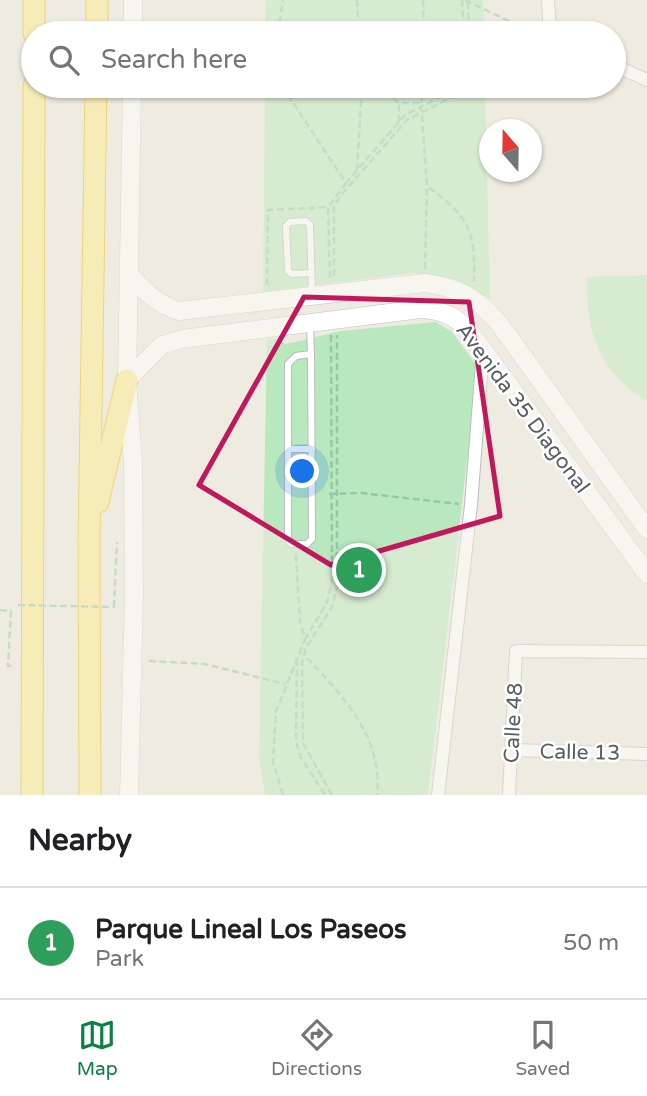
<!DOCTYPE html>
<html lang="en">
<head>
<meta charset="utf-8">
<style>
  :root { --surface:#fff; --page:#f2f2f2; --text:#202124; --muted:#757577; --line:#e0e0e0; --accent:#0b8043 }
  body { margin:0; font-family:"Varela Round",sans-serif; background:var(--page); color:var(--text) }
  .compass { position:absolute; left:479px; top:119px; width:63px; height:63px; border-radius:50%; background:var(--surface); box-shadow:0 2px 5px #0004; rotate:340deg }
  .you { position:absolute; left:303px; top:472px; width:24px; height:24px; margin:-18px; border:5px solid #fff; border-radius:50%; background:#1a73e8; box-shadow:0 0 0 10px #1a73e833 }
  .badge { display:grid; place-items:center; width:46px; height:46px; border-radius:50%; background:var(--accent); color:#fff; font-size:23px; font-weight:700 }
  .pin { position:absolute; translate:-50% -50%; border:4px solid #fff; box-shadow:0 2px 7px #0006 }
  .list { margin:0; padding:0; list-style:none }
  h2 { display:flex; justify-content:space-between; align-items:center; height:91px; margin:0; padding:0 28px; font-size:30px }
  h2 small { font-size:23px; font-weight:400; color:var(--muted) }
  .list li { display:grid; grid-template-columns:46px 1fr auto; gap:21px; align-items:center; box-sizing:border-box; height:112px; padding:0 28px; border-top:2px solid var(--line) }
  .list b { display:block; font-size:26px; white-space:nowrap }
  .list p { margin:0; font-size:23px; white-space:nowrap; color:var(--muted) }
  .list em { font-size:23px; font-style:normal; color:var(--muted) }
  .icon { flex:none; width:38px; height:38px; fill:none; stroke:currentColor; stroke-width:2; stroke-linecap:round; stroke-linejoin:round }
  .map { position:relative; flex:none; width:647px; height:795px; overflow:hidden }
  .search { position:absolute; background:var(--surface); box-shadow:0 2px 5px #0004; left:21px; right:21px; top:21px; height:77px; display:flex; align-items:center; gap:18px; box-sizing:border-box; padding:0 24px; border-radius:38px; color:var(--muted); font-size:26px }
  .sheet { height:203px; background:var(--surface) }
  nav { display:flex; justify-content:space-around; align-items:center; box-sizing:border-box; height:98px; border-top:2px solid var(--line); background:var(--surface); font-size:19px; color:var(--muted) }
  nav a { display:grid; justify-items:center; gap:4px }
  nav .on { color:var(--accent) }
  .map>svg:first-child { display:block }
</style>
</head>
<body>
<div class="map">
<svg width="647" height="795" viewBox="0 0 647 795">
  <rect width="100%" height="100%" fill="#eeece0"/>
  <g fill="#bae8be">
    <path d="M 266,0 L 483,0 L 484,33 L 265,33 Z"/>
    <path d="M 265,86 L 485,86 L 490,299 L 455,280 L 414,273 L 263,292 Z"/>
    <path d="M 647,275 L 647,401 C 598,371 586,332 587,277 Z"/>
    <path d="M 436,322 L 452,332 L 478,367 L 428,795 L 265,795 L 259,759 L 267,340 L 276,339 L 286,344 L 340,331 Z"/>
  </g>
  <g fill="none" stroke-linecap="round" stroke-linejoin="round">
    <defs>
      <g id="lane">
        <path d="M 311,273 L 292,274 L 288,271 L 286,226 L 290,222 L 306,221 L 310,225 L 312,293"/>
        <path d="M 310,325 L 311,354 L 312,539 L 307,544 L 291,544 L 288,540 L 288,364 L 296,356 L 311,354"/>
        <path d="M 288,449 L 312,449"/>
      </g>
      <g id="street">
        <path d="M 548,0 L 550,33"/>
        <path d="M 614,65 L 647,80"/>
        <path d="M 513,750 L 647,754"/>
        <path d="M 438,795 L 471,505 L 483,350"/>
        <path d="M 509,795 L 516,651 L 647,652"/>
      </g>
      <g id="secondary">
        <path d="M 133,33 L 133,0"/>
        <path d="M 130,275 C 145,292 157,304 179,311 L 425,283 C 458,287 476,298 498,322 L 647,529"/>
        <path d="M 127,380 L 162,345 L 182,339 L 421,309 C 441,310 453,315 468,329 L 647,574"/>
        <path d="M 129,795 L 134,595 L 133,462 L 127,380 L 132,86"/>
      </g>
      <g id="highway">
        <path d="M 34,33 L 34,0"/>
        <path d="M 97,33 L 97,0"/>
        <path d="M 98,502 L 127,380"/>
        <path d="M 32,795 L 34,86"/>
        <path d="M 90,795 L 89,542 L 96,86"/>
      </g>
    </defs>
    <use href="#lane" stroke="#b9bbc1" stroke-width="8"/>
    <use href="#street" stroke="#b9bbc1" stroke-width="14"/>
    <use href="#secondary" stroke="#bbbec6" stroke-width="19"/>
    <use href="#highway" stroke="#eeb600" stroke-width="23"/>
    <g stroke="#93c9a6" stroke-width="2.5" stroke-dasharray="7 3.5" stroke-linecap="butt">
      <path d="M 357,0 L 359,33"/>
      <path d="M 423,0 L 424,33"/>
      <path d="M 462,0 L 464,33"/>
      <path d="M 465,0 L 534,33"/>
      <path d="M 468,2 L 469,33"/>
      <path d="M 278,33 L 283,0"/>
      <path d="M 282,86 L 346,183 L 405,115 L 462,86"/>
      <path d="M 376,86 L 399,103 L 421,103 L 427,186 C 468,216 476,230 474,281"/>
      <path d="M 421,103 L 425,86"/>
      <path d="M 399,122 L 399,105"/>
      <path d="M 357,170 L 362,86"/>
      <path d="M 425,269 L 427,186"/>
      <path d="M 334,276 L 334,206 L 341,195 L 407,120 L 458,94 L 466,86"/>
      <path d="M 330,278 L 328,207 L 346,183"/>
      <path d="M 267,285 L 268,210 L 328,207"/>
      <path d="M 329,494 L 361,493 L 459,504"/>
      <path d="M 114,607 L 117,542"/>
      <path d="M 0,610 L 11,611 L 8,666 L 15,666"/>
      <path d="M 305,640 L 327,602 L 332,581 L 331,335"/>
      <path d="M 307,658 C 344,697 383,738 377,795"/>
      <path d="M 297,659 L 296,740 L 300,756 L 325,795"/>
      <path d="M 149,661 L 205,664 L 285,684"/>
      <path d="M 283,795 L 273,762 L 276,711 L 305,640 L 300,621 L 296,555"/>
      <path d="M 332,795 L 303,743 L 302,663 L 306,648 L 332,607 L 337,587 L 337,335"/>
    </g>
    <use href="#lane" stroke="#fff" stroke-width="6"/>
    <use href="#street" stroke="#fff" stroke-width="12"/>
    <use href="#secondary" stroke="#fff" stroke-width="18"/>
    <use href="#highway" stroke="#ffea86" stroke-width="21"/>
    <path stroke="#93c9a6" stroke-width="2.5" stroke-dasharray="7 3.5" stroke-linecap="butt" d="M 18,605 L 114,607"/>
  </g>
  <path d="M0 0H647V795H0ZM 304,297 L 469,302 L 500,516 L 331,565 L 199,485 Z" fill="#eeece0" fill-opacity=".55" fill-rule="evenodd"/>
  <path fill="none" stroke="#c2185b" stroke-width="5" stroke-linejoin="round" d="M 304,297 L 469,302 L 500,516 L 331,565 L 199,485 Z"/>
  <g text-anchor="middle" stroke-width="5" stroke-linejoin="round" paint-order="stroke">
    <g font-size="21" fill="#595d63" stroke="#fff">
      <text transform="translate(523 408) rotate(53)" y="7">Avenida 35 Diagonal</text>
      <text transform="translate(513 723) rotate(-87)" y="7">Calle 48</text>
      <text transform="translate(580 752) rotate(1)" y="7">Calle 13</text>
    </g>
  </g>
</svg>
<svg class="compass" viewBox="-18 -18 36 36"><path d="M0-13l5 13h-10z" fill="#e53935"/><path d="M0 13l5-13h-10z" fill="#757577"/></svg>
<div class="you"></div>
<div class="pin badge" style="left:359px;top:570px;background:#2e9e5b">1</div>
<div class="search"><svg class="icon" aria-label="search" viewBox="0 0 24 24"><circle cx="10" cy="10" r="6"/><path d="M15 15l6 6"/></svg>Search here</div>
</div>
<section class="sheet">
<h2>Nearby<small></small></h2>
<ul class="list">
<li><span class="badge" style="background:#2e9e5b">1</span><div><b>Parque Lineal Los Paseos</b><p>Park</p></div><em>50 m</em></li>
</ul>
</section>
<nav>
<a class="on"><svg class="icon" aria-label="map" viewBox="0 0 24 24"><path d="M3 6l6-2 6 2 6-2v14l-6 2-6-2-6 2zM9 4v14M15 6v14"/></svg>Map</a>
<a><svg class="icon" aria-label="directions" viewBox="0 0 24 24"><path d="M12 3l9 9-9 9-9-9zM9 14v-3h6M13 9l2 2-2 2"/></svg>Directions</a>
<a><svg class="icon" aria-label="saved" viewBox="0 0 24 24"><path d="M7 4h10v16l-5-4-5 4z"/></svg>Saved</a>
</nav>
</body>
</html>
